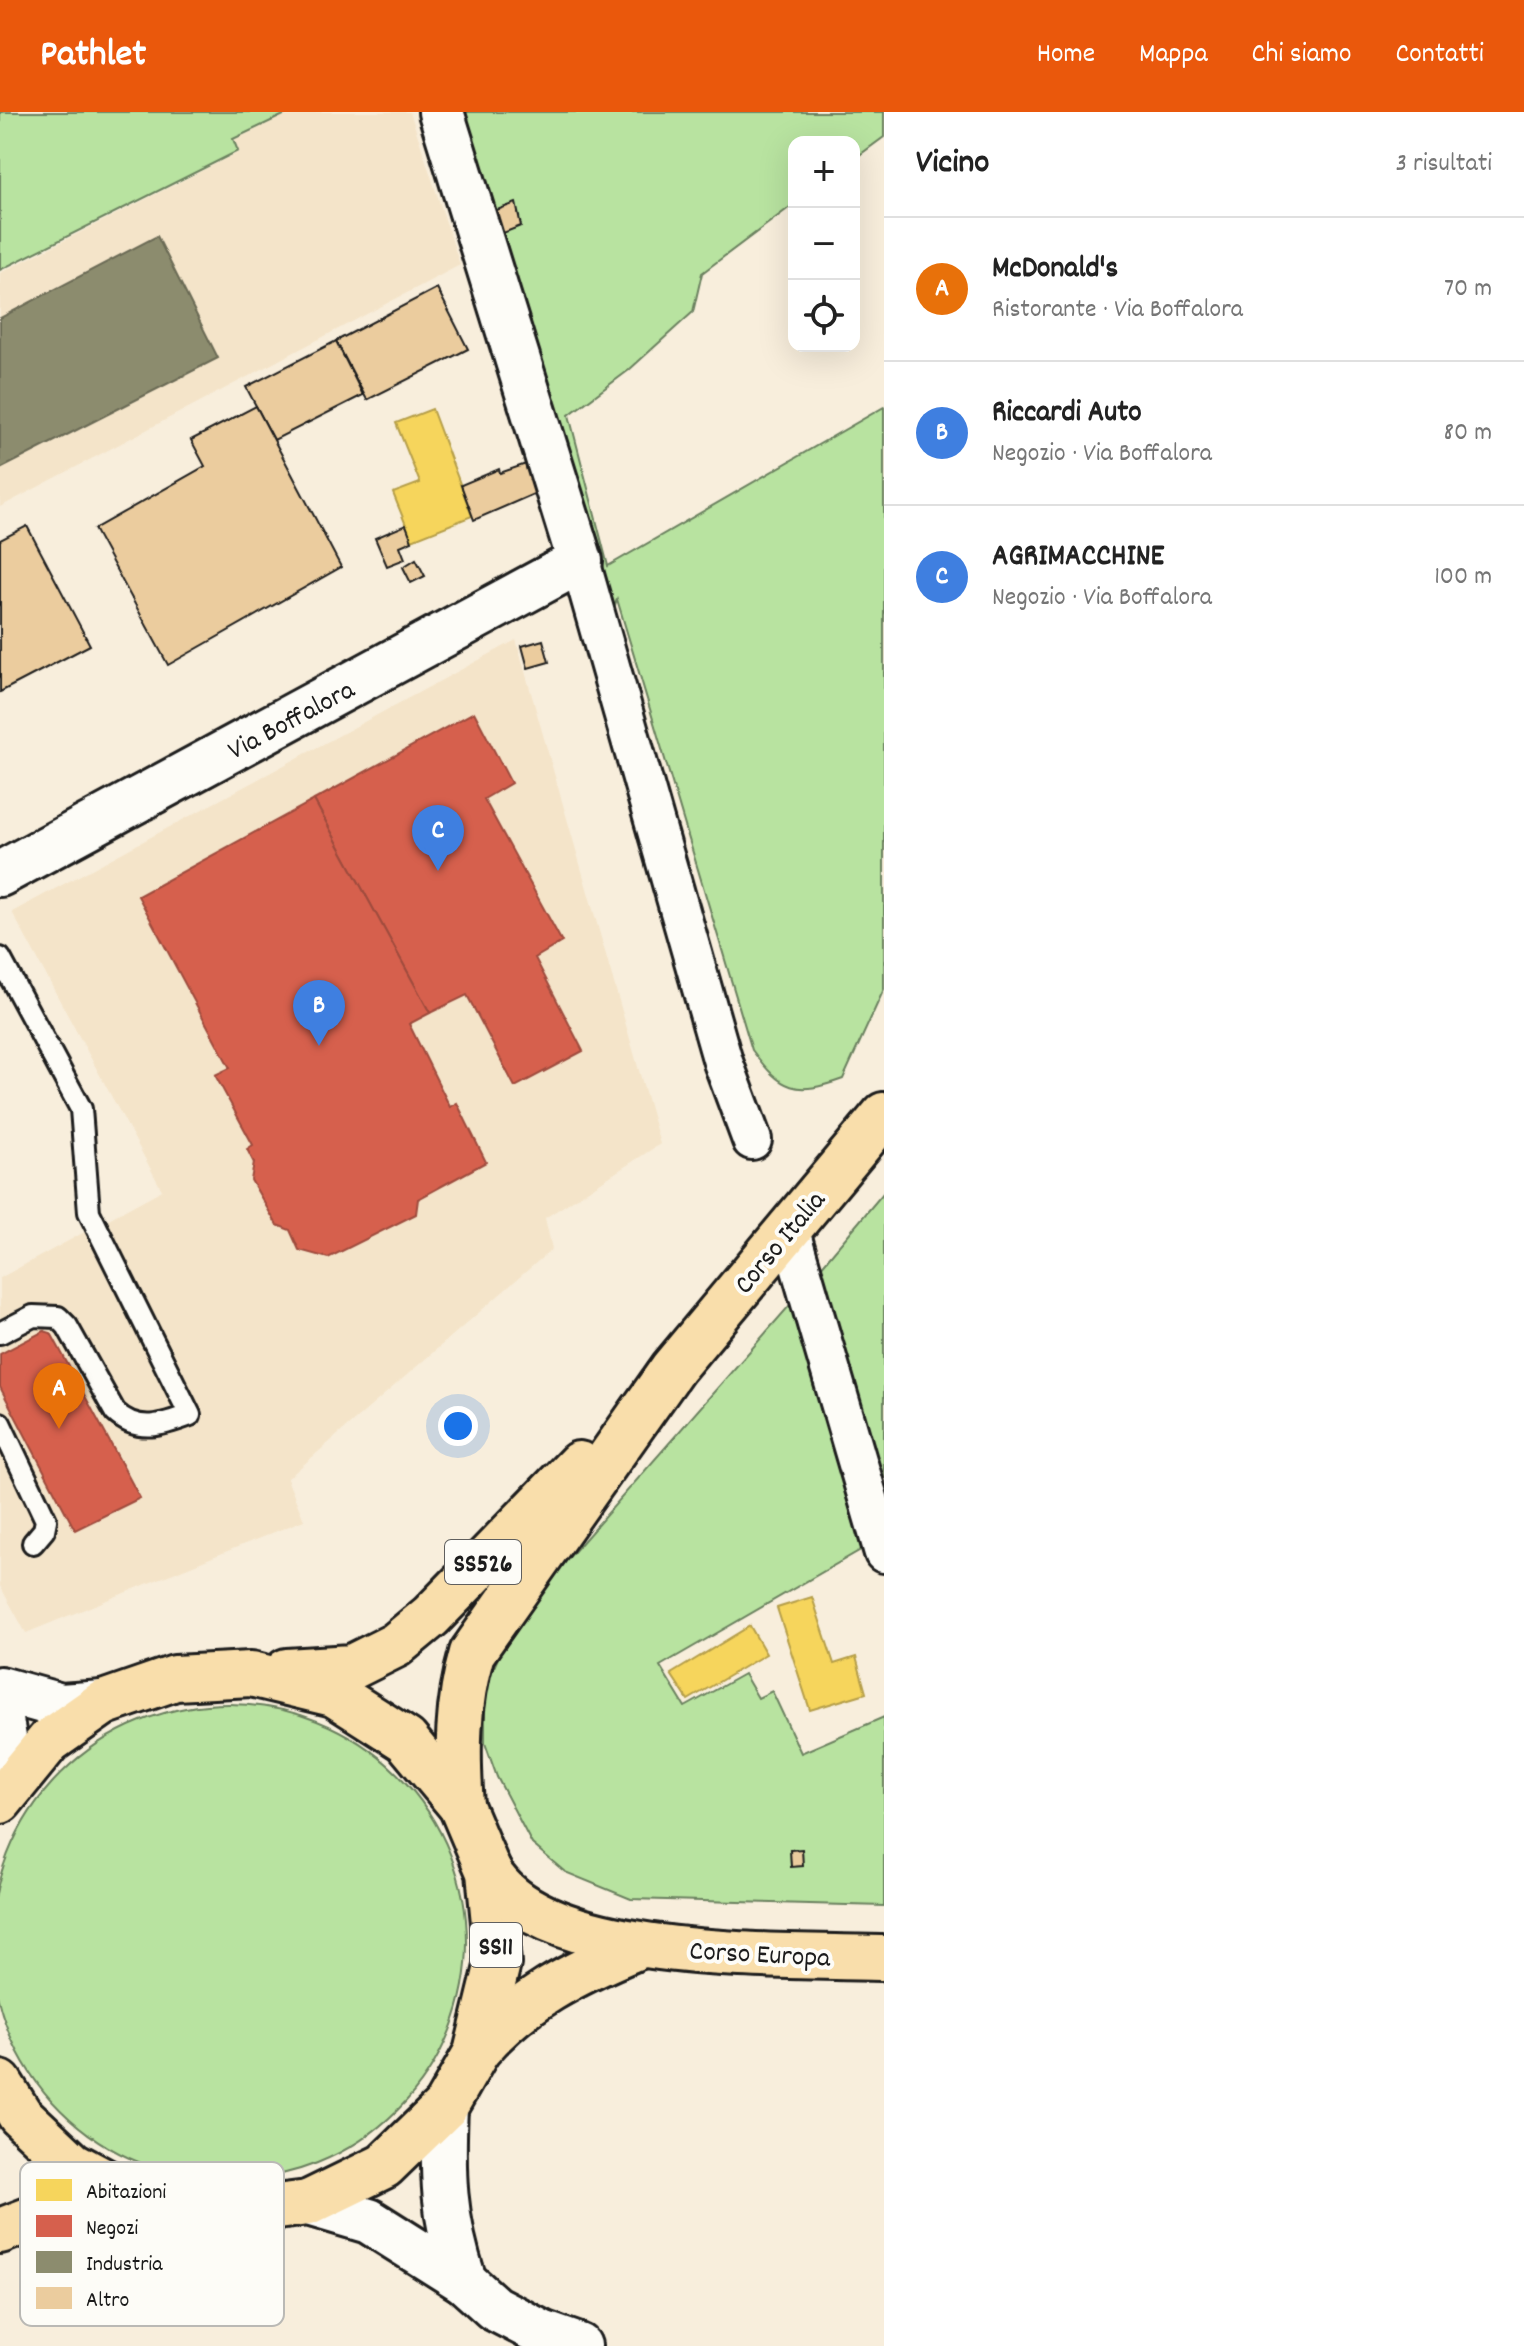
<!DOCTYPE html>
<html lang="it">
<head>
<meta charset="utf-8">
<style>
  :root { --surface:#fff; --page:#f6f6f6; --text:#222; --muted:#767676; --line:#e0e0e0; --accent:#ea580c }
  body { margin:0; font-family:Dekko,sans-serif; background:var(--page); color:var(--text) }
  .controls { position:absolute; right:24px; top:24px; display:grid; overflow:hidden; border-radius:16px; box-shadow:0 8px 32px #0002 }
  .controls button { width:72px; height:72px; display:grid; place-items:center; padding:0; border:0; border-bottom:2px solid var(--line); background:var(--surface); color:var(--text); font:40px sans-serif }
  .you { position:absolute; left:458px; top:1314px; width:28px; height:28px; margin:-20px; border:6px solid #fff; border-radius:50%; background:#1a73e8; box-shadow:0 0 0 12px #1a73e833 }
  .badge { display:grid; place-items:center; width:52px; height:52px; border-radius:50%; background:var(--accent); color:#fff; font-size:26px; font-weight:700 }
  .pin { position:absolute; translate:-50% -66px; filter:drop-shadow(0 2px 4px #0008) }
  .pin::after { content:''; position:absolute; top:42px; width:28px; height:24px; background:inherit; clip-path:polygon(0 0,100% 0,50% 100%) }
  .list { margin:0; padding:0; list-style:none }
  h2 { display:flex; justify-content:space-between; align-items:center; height:104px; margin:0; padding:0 32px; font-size:34px }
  h2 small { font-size:26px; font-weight:400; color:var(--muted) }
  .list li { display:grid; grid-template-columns:52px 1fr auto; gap:24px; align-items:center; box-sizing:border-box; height:144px; padding:0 32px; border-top:2px solid var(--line) }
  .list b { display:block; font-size:30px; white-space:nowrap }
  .list p { margin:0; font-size:26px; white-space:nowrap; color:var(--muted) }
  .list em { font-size:26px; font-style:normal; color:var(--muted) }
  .icon { flex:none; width:44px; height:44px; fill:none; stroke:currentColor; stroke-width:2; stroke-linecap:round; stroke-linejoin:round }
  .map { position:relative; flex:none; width:884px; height:2234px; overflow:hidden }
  header { display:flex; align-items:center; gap:48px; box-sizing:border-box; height:112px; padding:0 40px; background:var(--accent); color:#fff }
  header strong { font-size:38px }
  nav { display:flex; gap:44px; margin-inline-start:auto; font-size:28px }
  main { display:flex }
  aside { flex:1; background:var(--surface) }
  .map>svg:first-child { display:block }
</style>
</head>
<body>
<header>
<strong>Pathlet</strong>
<nav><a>Home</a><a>Mappa</a><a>Chi siamo</a><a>Contatti</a></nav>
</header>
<main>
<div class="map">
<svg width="884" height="2234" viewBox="0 0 884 2234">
  <rect width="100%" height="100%" fill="#f8eedc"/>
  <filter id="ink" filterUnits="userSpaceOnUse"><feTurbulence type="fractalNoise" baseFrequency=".0125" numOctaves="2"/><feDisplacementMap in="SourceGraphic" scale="16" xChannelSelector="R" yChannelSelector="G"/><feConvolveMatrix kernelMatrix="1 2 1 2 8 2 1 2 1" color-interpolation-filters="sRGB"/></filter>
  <g filter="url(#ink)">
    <g fill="#f4e4c9">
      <path d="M 292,0 L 410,0 L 460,153 L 0,395 L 0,161 L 239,40 L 234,28 Z"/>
      <path d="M 516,528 L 660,1032 L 545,1106 L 552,1137 L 287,1367 L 304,1408 L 26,1521 L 0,1474 L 0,1166 L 162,1078 L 12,800 Z"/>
    </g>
    <g fill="#b8e3a0" stroke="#6a805e" stroke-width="2">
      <path d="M 0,0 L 290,0 L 233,27 L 238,39 L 0,158 Z"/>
      <path d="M 458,0 L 884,0 L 884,25 L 854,47 L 854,30 L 794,30 L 794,92 L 702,161 L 693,200 L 629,258 L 569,303 L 608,454 L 884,295 L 884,877 L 843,967 C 796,984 782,979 752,938 L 617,487 L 614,496 Z"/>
      <path d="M 884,1080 L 884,1382 L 820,1156 Z"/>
      <path d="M 797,1185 L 864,1436 L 660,1554 L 685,1595 L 744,1562 L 758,1586 L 772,1579 L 801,1641 L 884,1605 L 884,1794 L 631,1787 L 565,1760 L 532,1732 L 497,1665 L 485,1631 L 485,1576 L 507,1525 L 558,1458 Z"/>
      <circle cx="229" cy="1830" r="238"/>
    </g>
    <g fill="#f6d55c" stroke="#b59e49" stroke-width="2">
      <path d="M 432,297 L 472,404 L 412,428 L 393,381 L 420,371 L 396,311 Z"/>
      <path d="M 812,1485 L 834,1552 L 856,1545 L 866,1581 L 810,1598 L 777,1496 Z"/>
      <path d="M 750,1514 L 766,1542 L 688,1588 L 671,1562 Z"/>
    </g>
    <g fill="#d6604d" stroke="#9e4c3e" stroke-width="2">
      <path d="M 474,600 L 511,671 L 484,687 L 562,830 L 535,846 L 583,939 L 515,975 L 467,883 L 430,901 L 314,688 Z"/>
      <path d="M 314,688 L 430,901 L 409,912 L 450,995 L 457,991 L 486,1050 L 418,1087 L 416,1102 L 328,1146 L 299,1138 L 290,1118 L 277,1113 L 251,1068 L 254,1051 L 247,1037 L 253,1033 L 215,963 L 230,956 L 138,784 Z"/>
      <path d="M 44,1219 L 51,1221 L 140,1386 L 75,1418 L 0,1275 L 0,1242 Z"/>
    </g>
    <path fill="#8c8c6e" stroke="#6a6a55" stroke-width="2" d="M 157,124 L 218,246 L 0,357 L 0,206 Z"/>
    <g fill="#ebcc9e" stroke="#1c1c1c" stroke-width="2">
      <path d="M 516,91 L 521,114 L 498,123 L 491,100 Z"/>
      <path d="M 437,176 L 468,237 L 367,288 L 336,229 Z"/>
      <path d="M 336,229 L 363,283 L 274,328 L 246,275 Z"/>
      <path d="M 256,294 L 341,455 L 168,553 L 94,417 L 205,354 L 191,328 Z"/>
      <path d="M 526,352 L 536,381 L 474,408 L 461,373 L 499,357 L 500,361 Z"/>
      <path d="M 406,413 L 412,429 L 400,434 L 405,447 L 387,454 L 375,426 Z"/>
      <path d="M 27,414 L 90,533 L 0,580 L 0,428 Z"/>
      <path d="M 416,447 L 425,464 L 411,471 L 403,455 Z"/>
      <path d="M 543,528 L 549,550 L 528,556 L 522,534 Z"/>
      <path d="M 802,1737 L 803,1754 L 791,1755 L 790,1738 Z"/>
    </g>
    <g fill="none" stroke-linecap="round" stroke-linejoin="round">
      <defs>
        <g id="service">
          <path d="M 0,846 L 81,997 L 89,1100 L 190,1303 C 163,1313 138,1322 115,1300 L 67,1214 L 58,1205 L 33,1204 L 0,1221"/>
          <path d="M 0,1311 L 46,1408 L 44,1418 L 33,1431"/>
        </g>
        <g id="minor">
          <path d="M 580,449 L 723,950 L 752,1028"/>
          <path d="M 789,1116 L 884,1441"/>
        </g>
        <g id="tertiary">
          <path d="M 0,762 L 580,449 L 441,0"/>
          <path d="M 0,1577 L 61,1594 L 103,1591"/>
          <path d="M 0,1602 L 7,1644 L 6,1678"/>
          <path d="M 445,1995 C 442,2061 443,2105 464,2169"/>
          <path d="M 308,2091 L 369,2109 L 464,2169 L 494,2196 L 542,2221 L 579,2234"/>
        </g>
        <g id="primary">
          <path d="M 287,1559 L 352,1555 L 396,1533 L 431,1504 L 579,1352"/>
          <path d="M 0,1689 L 49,1629 L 103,1591 L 175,1566 L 251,1562 L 334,1582 L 406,1628 L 461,1694 L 489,1760 L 498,1851 L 476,1941 L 445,1995 L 384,2054 L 308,2091 L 221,2102 L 135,2086 L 72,2052 L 20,2003 L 0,1971"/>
          <path d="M 461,1694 C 457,1640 457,1593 472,1541 L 673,1256 L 884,1003"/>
          <path d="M 489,1760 C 545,1853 786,1842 884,1846"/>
          <path d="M 477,1939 C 520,1888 576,1860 637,1835"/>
        </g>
        <path id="trunk" d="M 0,2119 L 65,2094 L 135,2086"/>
      </defs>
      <use href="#service" stroke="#1c1c1c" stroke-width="26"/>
      <use href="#minor" stroke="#1c1c1c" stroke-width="44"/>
      <use href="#tertiary" stroke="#1c1c1c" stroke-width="50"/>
      <use href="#primary" stroke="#1c1c1c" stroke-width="50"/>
      <use href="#trunk" stroke="#1c1c1c" stroke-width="50"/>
      <use href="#service" stroke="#fdfcf7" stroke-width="20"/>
      <use href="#minor" stroke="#fdfcf7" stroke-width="38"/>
      <use href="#tertiary" stroke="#fdfcf7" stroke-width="44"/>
      <use href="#primary" stroke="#f9deab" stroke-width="44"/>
      <use href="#trunk" stroke="#f9deab" stroke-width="44"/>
    </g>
  </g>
  <g text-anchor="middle" stroke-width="8" stroke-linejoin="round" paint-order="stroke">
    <g fill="#fdfcf7" stroke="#605f5e" stroke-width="2">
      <rect x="445" y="1428" width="76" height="44" rx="6"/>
      <rect x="470" y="1811" width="52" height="44" rx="6"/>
    </g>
    <g font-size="26" font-weight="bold" fill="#1c1c1c">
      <text x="483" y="1459">SS526</text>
      <text x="496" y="1842">SS11</text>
    </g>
    <g font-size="28" fill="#1c1c1c" stroke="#fdfcf7">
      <text transform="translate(290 606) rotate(-28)" y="10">Via Boffalora</text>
      <text transform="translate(778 1129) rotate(-50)" y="10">Corso Italia</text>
      <text transform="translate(760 1840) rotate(3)" y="10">Corso Europa</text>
    </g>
  </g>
  <rect x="20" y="2050" width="264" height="164" rx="12" fill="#fdfcf7" stroke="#bab9b5" stroke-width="2"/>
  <rect x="36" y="2067" width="36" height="22" fill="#f6d55c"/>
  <rect x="36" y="2103" width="36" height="22" fill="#d6604d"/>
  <rect x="36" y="2139" width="36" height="22" fill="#8c8c6e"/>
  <rect x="36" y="2175" width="36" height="22" fill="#ebcc9e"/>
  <g font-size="22" fill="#1c1c1c">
    <text x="86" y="2086">Abitazioni</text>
    <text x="86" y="2122">Negozi</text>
    <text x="86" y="2158">Industria</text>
    <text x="86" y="2194">Altro</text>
  </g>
</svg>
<div class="controls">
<button>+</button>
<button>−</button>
<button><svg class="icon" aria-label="locate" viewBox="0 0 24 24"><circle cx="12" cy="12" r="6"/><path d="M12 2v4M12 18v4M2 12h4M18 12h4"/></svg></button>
</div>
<div class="you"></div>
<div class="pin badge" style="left:59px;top:1317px;background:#e8710a">A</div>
<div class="pin badge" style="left:319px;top:934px;background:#3f7fe0">B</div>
<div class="pin badge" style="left:438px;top:759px;background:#3f7fe0">C</div>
</div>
<aside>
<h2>Vicino<small>3 risultati</small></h2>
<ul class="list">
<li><span class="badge" style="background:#e8710a">A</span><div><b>McDonald's</b><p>Ristorante · Via Boffalora</p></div><em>70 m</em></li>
<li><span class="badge" style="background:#3f7fe0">B</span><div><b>Riccardi Auto</b><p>Negozio · Via Boffalora</p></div><em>80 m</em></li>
<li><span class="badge" style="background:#3f7fe0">C</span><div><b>AGRIMACCHINE</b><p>Negozio · Via Boffalora</p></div><em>100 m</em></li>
</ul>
</aside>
</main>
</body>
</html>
